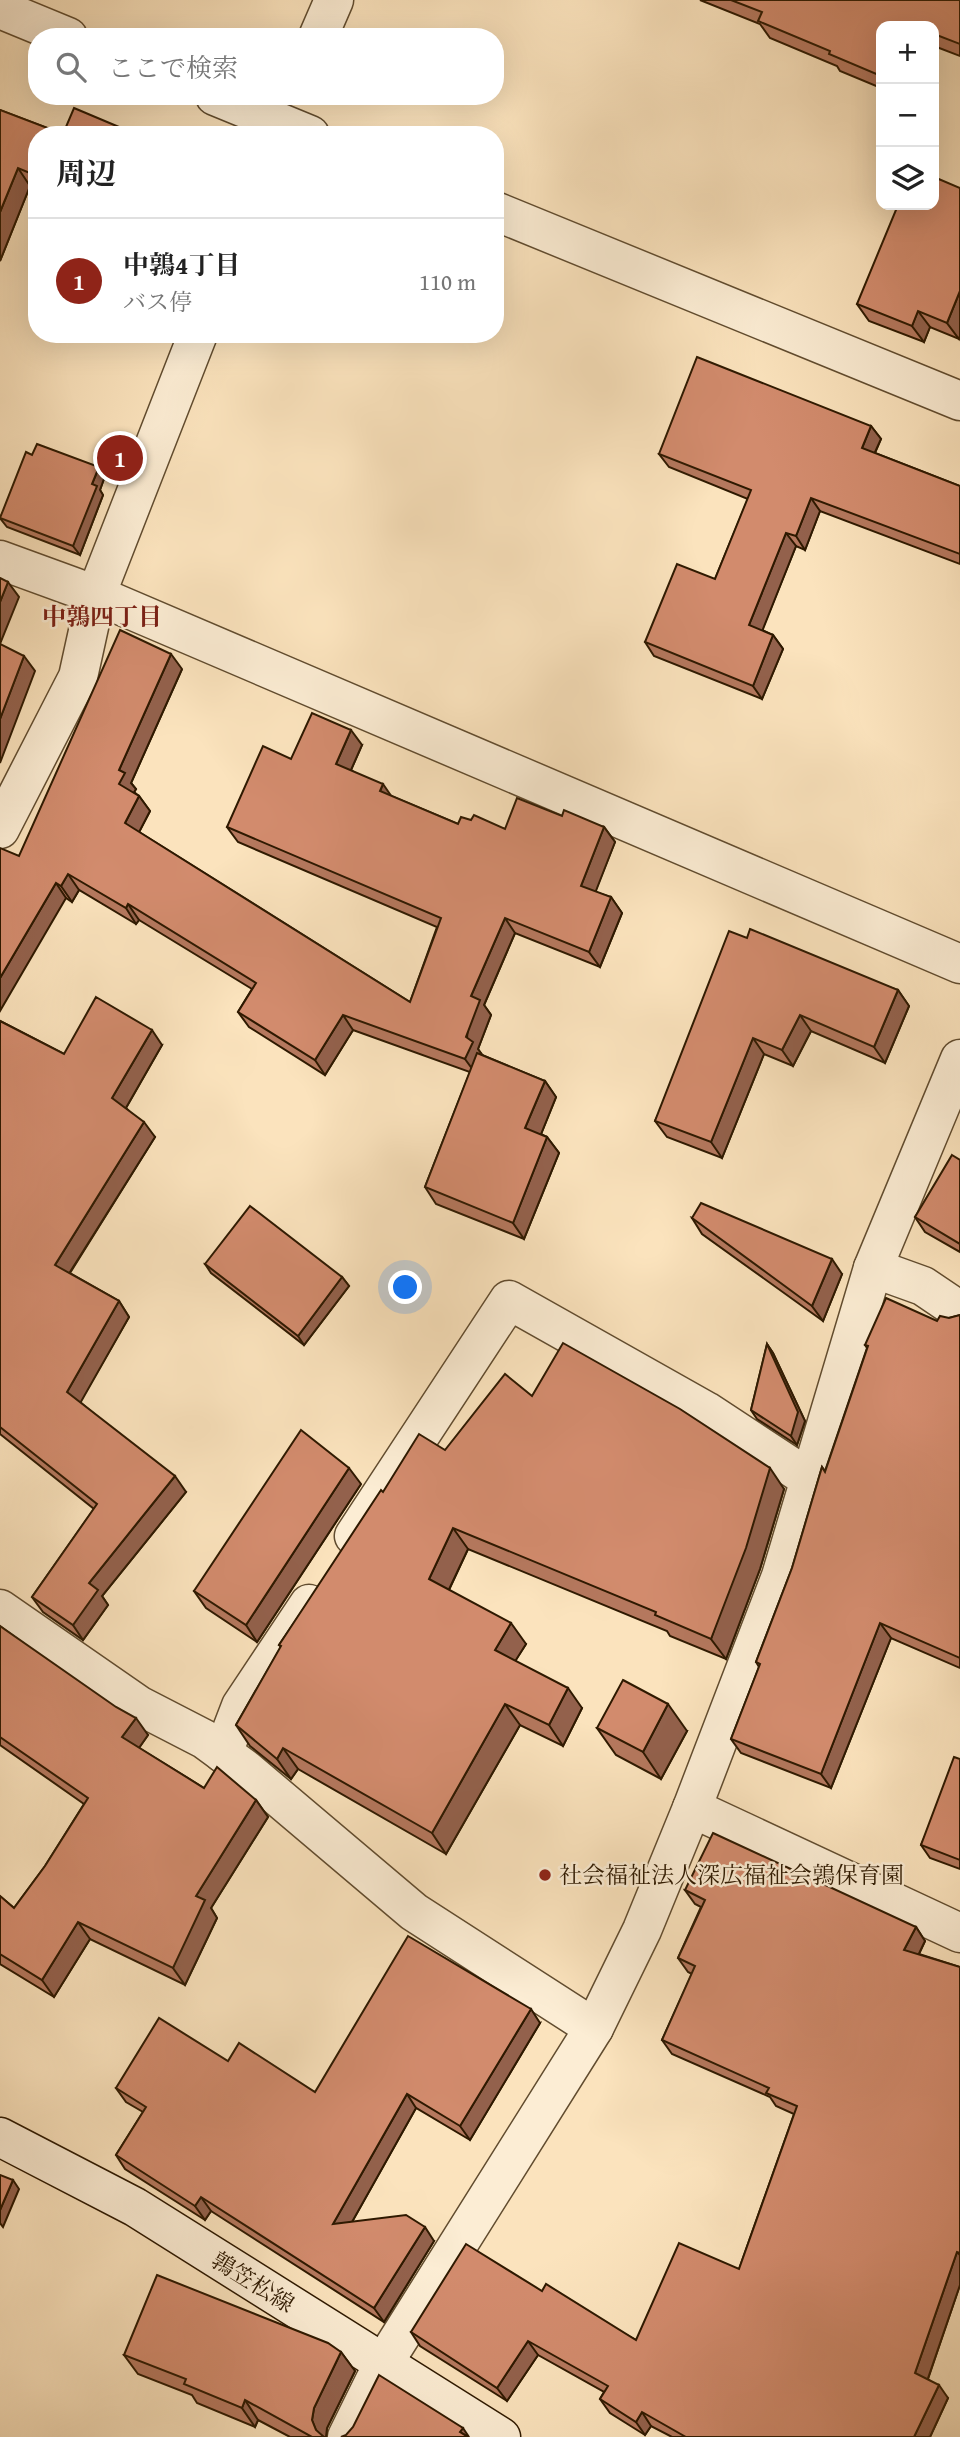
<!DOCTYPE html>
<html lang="ja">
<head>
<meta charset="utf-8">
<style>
  :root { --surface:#fff; --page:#f6f6f6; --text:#222; --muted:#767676; --line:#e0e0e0; --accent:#8f2418 }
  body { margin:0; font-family:"Gentium Book Plus","Noto Serif JP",serif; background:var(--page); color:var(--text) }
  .controls { position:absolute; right:21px; top:21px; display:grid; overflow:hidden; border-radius:14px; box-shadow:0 7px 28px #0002 }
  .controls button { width:63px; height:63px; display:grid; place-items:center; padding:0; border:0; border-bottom:2px solid var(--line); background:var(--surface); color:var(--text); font:35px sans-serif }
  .you { position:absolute; left:406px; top:1288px; width:24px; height:24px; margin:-18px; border:5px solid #fff; border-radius:50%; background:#1a73e8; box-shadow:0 0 0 10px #1a73e833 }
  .badge { display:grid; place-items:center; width:46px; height:46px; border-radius:50%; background:var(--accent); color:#fff; font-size:23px; font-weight:700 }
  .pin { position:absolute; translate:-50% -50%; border:4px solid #fff; box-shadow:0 2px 7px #0006 }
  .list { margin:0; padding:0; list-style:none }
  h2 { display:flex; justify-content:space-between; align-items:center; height:91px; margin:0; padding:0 28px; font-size:30px }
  h2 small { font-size:23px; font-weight:400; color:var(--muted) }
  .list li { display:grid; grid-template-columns:46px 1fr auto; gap:21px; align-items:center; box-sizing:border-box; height:126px; padding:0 28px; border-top:2px solid var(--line) }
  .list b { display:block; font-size:26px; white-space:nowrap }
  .list p { margin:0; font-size:23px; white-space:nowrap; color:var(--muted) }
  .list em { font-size:23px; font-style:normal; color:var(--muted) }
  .icon { flex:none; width:38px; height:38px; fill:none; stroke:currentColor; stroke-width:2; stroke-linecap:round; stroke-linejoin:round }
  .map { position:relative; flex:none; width:960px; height:2437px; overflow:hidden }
  .search { position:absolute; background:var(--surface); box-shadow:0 7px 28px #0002; left:28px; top:28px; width:476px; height:77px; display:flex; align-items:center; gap:18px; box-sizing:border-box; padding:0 24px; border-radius:28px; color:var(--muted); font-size:26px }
  .panel { position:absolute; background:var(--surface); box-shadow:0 7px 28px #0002; left:28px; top:126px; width:476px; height:217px; border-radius:28px }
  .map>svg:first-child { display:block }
</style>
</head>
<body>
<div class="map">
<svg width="960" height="2437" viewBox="0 0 960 2437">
  <rect width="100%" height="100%" fill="#fbe3bd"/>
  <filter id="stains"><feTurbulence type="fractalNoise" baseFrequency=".00286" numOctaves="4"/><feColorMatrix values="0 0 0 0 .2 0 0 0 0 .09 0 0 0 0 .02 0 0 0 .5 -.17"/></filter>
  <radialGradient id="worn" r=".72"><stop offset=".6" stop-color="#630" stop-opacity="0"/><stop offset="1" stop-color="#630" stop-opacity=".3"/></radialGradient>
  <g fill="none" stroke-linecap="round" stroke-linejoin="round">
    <defs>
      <g id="street">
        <path d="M 0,9 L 68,37"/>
        <path d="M 318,37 L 334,0"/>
        <path d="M 215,96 L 310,135"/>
        <path d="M 495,211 L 960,401"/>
        <path d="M 0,560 L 96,595 L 960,964"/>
        <path d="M 0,829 L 78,677 L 96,595 L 198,334"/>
        <path d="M 873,1268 L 923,1286 L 960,1311"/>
        <path d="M 354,1536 L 509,1300 L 706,1411 L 808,1478"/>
        <path d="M 0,1609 L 140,1706 L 204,1739 L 245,1769 L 414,1912 L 594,2028"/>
        <path d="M 223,1753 L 241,1706 L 309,1604"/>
        <path d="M 692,1808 L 960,1933"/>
        <path d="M 347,2437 L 383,2364 L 594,2028 L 642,1930 L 692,1808 L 781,1576 L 873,1268 L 960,1059"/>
      </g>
      <path id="secondary" d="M 0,2137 L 135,2207 L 501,2437"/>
    </defs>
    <use href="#street" stroke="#614c2f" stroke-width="41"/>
    <use href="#secondary" stroke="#2e1900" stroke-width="41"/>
    <use href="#street" stroke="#fcedd4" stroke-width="38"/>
    <use href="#secondary" stroke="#fcedd4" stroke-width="38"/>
  </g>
  <g fill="#b5785e" stroke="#2e1900" stroke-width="2">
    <path d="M 700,0 L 960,0 L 960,56 L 934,46 L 934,26 L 881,26 L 881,88 L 840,71 L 837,66 L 770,38 L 760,24 Z"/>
    <path d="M 0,110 L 63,134 L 138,135 L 37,135 L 37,188 L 30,186 L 0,261 Z"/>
    <path d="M 960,188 L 960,336 L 959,339 L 930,327 L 924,342 L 869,321 L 857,304 Z"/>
    <path d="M 871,426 L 881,439 L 875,453 L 960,486 L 960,564 L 820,511 L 805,550 L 796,546 L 762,630 L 773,635 L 783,649 L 762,699 L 654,656 L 645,642 L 715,579 L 748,499 L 669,467 L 659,454 Z"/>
    <path d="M 32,455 L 99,467 L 105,476 L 100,490 L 103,495 L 80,555 L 7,527 L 0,518 Z"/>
    <path d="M 182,669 L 131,783 L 136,789 L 134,792 L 139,796 L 150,811 L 139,832 L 410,1002 L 437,927 L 238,842 L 227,827 L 291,759 L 362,745 L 351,770 L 391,796 L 458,824 L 471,820 L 505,829 L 562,816 L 604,827 L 615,842 L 595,892 L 611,897 L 622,913 L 600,967 L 515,933 L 484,1005 L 491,1015 L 478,1049 L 482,1055 L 545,1081 L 556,1097 L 541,1134 L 547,1137 L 559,1153 L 524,1239 L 436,1204 L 425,1187 L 470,1072 L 353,1030 L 325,1075 L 249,1027 L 238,1012 L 252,989 L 139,920 L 136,924 L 79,890 L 72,902 L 66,898 L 19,856 Z"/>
    <path d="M 747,938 L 898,990 L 909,1006 L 885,1063 L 811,1031 L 793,1066 L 764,1054 L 722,1158 L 667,1137 L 655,1121 Z"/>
    <path d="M 0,1021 L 64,1054 L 162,1045 L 126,1108 L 155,1137 L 70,1273 L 119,1301 L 129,1317 L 80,1402 L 186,1492 L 102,1596 L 108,1605 L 83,1640 L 43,1612 L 32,1597 L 94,1509 L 0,1434 Z"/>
    <path d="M 960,1160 L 960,1252 L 925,1232 L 915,1217 Z"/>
    <path d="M 692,1218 L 842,1274 L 823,1321 L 702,1234 Z"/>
    <path d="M 205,1264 L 342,1277 L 349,1286 L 304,1345 L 211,1273 Z"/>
    <path d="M 960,1315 L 960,1668 L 891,1638 L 831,1788 L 741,1753 L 731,1739 L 759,1667 L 756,1662 L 792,1568 L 822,1467 L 825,1471 L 867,1348 L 865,1345 L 937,1321 Z"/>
    <path d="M 767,1344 L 773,1353 L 805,1421 L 797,1445 L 757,1419 L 751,1410 Z"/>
    <path d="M 532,1396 L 784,1489 L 760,1569 L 726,1659 L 670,1636 L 667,1631 L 468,1549 L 449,1590 L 526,1644 L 515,1661 L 582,1708 L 563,1746 L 520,1725 L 446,1854 L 298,1769 L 291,1779 L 250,1746 L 236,1725 L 281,1647 L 279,1645 L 383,1492 L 445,1450 Z"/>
    <path d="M 361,1484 L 257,1642 L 206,1608 L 194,1591 Z"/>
    <path d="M 0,1626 L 148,1735 L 139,1748 L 204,1788 L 256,1800 L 268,1817 L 211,1908 L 217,1918 L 185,1985 L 90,1939 L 54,1997 L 0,1964 L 0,1896 L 14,1908 L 45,1866 L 84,1804 L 0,1745 Z"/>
    <path d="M 597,1728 L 687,1731 L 661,1779 L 616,1755 Z"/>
    <path d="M 960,1759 L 960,1869 L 930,1858 L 921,1845 Z"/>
    <path d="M 685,1890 L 916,1927 L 925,1941 L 919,1954 L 960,1967 L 960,2285 L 928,2379 L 948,2398 L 930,2437 L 672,2437 L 651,2426 L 645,2435 L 610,2413 L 600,2399 L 604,2392 L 538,2355 L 507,2401 L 420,2346 L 411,2332 L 542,2291 L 636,2340 L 739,2269 L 794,2114 L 776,2106 L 770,2097 L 672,2054 L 662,2040 L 692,1974 L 688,1972 L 678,1958 L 701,1907 L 695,1904 Z"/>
    <path d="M 540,2023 L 470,2140 L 416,2108 L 352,2222 L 434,2241 L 384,2322 L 211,2211 L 205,2220 L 125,2169 L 116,2155 L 143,2112 L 126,2102 L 116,2088 L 228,2061 L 315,2092 Z"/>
    <path d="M 341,2352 L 355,2371 L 327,2428 L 326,2437 L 290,2437 L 258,2420 L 255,2427 L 197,2403 L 192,2395 L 138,2374 L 124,2355 Z"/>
  </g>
  <g fill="#93614c" stroke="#2e1900" stroke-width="2">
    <path d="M 18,168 L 30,186 L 0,261 L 0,212 Z"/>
    <path d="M 960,291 L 960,336 L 959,339 L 947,323 Z"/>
    <path d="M 918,311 L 930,327 L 924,342 L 912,326 Z"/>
    <path d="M 871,426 L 881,439 L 871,461 L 862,448 Z"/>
    <path d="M 99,467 L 105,476 L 100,490 L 103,495 L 80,555 L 73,546 L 92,484 Z"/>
    <path d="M 811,498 L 820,511 L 805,550 L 796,536 Z"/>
    <path d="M 786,533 L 796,546 L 759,639 L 749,625 Z"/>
    <path d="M 8,582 L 19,597 L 0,644 L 0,602 Z"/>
    <path d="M 773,635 L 783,649 L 762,699 L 753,686 Z"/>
    <path d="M 171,654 L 182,669 L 131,783 L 136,789 L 130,799 L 119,784 L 119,770 Z"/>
    <path d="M 24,656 L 35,671 L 0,763 L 0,719 Z"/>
    <path d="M 351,730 L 362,745 L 347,779 L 336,764 Z"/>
    <path d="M 383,784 L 394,800 L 380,791 Z"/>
    <path d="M 139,796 L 150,811 L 136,838 L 125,823 Z"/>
    <path d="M 604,827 L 615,842 L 592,901 L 581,886 Z"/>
    <path d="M 68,874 L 79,890 L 72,902 L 61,886 Z"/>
    <path d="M 56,883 L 66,898 L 0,1011 L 0,978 Z"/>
    <path d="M 611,897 L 622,913 L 600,967 L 589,952 Z"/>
    <path d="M 128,904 L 139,920 L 136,924 L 126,908 Z"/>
    <path d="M 505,918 L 515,933 L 484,1005 L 491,1015 L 478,1049 L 484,1057 L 476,1074 L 465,1059 L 471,996 Z"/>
    <path d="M 898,990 L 909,1006 L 885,1063 L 874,1047 Z"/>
    <path d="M 343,1015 L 353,1030 L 325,1075 L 315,1060 Z"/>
    <path d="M 800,1015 L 811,1031 L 793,1066 L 782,1050 Z"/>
    <path d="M 152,1030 L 162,1045 L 123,1113 L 112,1098 Z"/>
    <path d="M 753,1038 L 764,1054 L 722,1158 L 711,1142 Z"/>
    <path d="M 545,1081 L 556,1097 L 537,1144 L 525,1128 Z"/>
    <path d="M 144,1122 L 155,1137 L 65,1280 L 55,1265 Z"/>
    <path d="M 547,1137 L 559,1153 L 524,1239 L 513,1223 Z"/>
    <path d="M 832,1259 L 842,1274 L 823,1321 L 812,1306 Z"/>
    <path d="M 342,1277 L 349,1286 L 304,1345 L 298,1336 Z"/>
    <path d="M 119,1301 L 129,1317 L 78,1407 L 67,1392 Z"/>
    <path d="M 767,1344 L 773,1353 L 805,1421 L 797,1445 L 791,1436 Z"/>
    <path d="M 349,1468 L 361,1484 L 257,1642 L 246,1625 Z"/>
    <path d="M 770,1468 L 784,1489 L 760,1569 L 726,1659 L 711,1639 Z"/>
    <path d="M 175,1476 L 186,1492 L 102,1596 L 108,1605 L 83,1640 L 73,1625 L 89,1583 Z"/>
    <path d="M 453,1528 L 468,1549 L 444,1600 L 429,1579 Z"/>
    <path d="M 511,1623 L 526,1644 L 509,1671 L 495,1650 Z"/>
    <path d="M 880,1623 L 891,1638 L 831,1788 L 821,1774 Z"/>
    <path d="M 568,1688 L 582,1708 L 563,1746 L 549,1725 Z"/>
    <path d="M 505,1704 L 520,1725 L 446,1854 L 432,1833 Z"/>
    <path d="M 668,1704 L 687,1731 L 661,1779 L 643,1752 Z"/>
    <path d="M 136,1718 L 148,1735 L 134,1755 L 122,1737 Z"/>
    <path d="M 283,1748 L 298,1769 L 291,1779 L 277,1759 Z"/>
    <path d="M 256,1800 L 268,1817 L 211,1908 L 217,1918 L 185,1985 L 173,1968 L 196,1896 Z"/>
    <path d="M 78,1922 L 90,1939 L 54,1997 L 42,1980 Z"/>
    <path d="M 916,1927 L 925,1941 L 914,1964 L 904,1950 Z"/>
    <path d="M 531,2009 L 540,2023 L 470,2140 L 460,2126 Z"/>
    <path d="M 407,2094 L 416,2108 L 343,2238 L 333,2224 Z"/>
    <path d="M 13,2180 L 19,2189 L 3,2227 L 0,2223 L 0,2210 Z"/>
    <path d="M 201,2197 L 211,2211 L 205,2220 L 195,2206 Z"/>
    <path d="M 425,2227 L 434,2241 L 384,2322 L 374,2308 Z"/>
    <path d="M 957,2252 L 960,2255 L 960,2285 L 925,2387 L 915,2373 Z"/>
    <path d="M 528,2341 L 538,2355 L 507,2401 L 497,2388 Z"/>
    <path d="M 341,2352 L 355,2371 L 327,2428 L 326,2437 L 320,2437 L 316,2430 L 312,2420 L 314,2408 Z"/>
    <path d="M 939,2385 L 948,2398 L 930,2437 L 914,2437 Z"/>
    <path d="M 245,2400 L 258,2420 L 255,2427 L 242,2408 Z"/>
    <path d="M 642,2412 L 651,2426 L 645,2435 L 636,2422 Z"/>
    <path d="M 463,2428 L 469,2437 L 460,2432 Z"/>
  </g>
  <g fill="#d28b6d" stroke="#2e1900" stroke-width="2">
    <path d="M 731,0 L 960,0 L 960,44 L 934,34 L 934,26 L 881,26 L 881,76 L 829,54 L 830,51 L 758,21 L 762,12 Z"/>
    <path d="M 74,108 L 138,135 L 37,135 L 37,176 L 18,168 L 0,212 L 0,110 L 63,134 Z"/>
    <path d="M 934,177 L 960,188 L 960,291 L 947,323 L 918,311 L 912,326 L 857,304 L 898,205 L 934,205 Z"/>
    <path d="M 697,357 L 871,426 L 862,448 L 960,486 L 960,554 L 811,498 L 796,536 L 786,533 L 749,625 L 773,635 L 753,686 L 645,642 L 677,564 L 715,579 L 751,490 L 659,454 Z"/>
    <path d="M 37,444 L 99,467 L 92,484 L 97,486 L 73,546 L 0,518 L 26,452 L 32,455 Z"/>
    <path d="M 0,578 L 8,582 L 0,602 Z"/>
    <path d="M 120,630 L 171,654 L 119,770 L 125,773 L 119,784 L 139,796 L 125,823 L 410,1002 L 441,918 L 227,827 L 263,746 L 291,759 L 312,713 L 351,730 L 336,764 L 383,784 L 380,791 L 458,824 L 461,817 L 471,820 L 474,815 L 505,829 L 517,798 L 562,816 L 564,810 L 604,827 L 581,886 L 611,897 L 589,952 L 505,918 L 471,996 L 480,1000 L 466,1037 L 473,1042 L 465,1059 L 343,1015 L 315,1060 L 238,1012 L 256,983 L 128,904 L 126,908 L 68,874 L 61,886 L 56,883 L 0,978 L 0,848 L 19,856 Z"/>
    <path d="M 0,644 L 24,656 L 0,719 Z"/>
    <path d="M 750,929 L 898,990 L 874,1047 L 800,1015 L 782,1050 L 753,1038 L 711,1142 L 655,1121 L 729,931 L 747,938 Z"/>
    <path d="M 96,997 L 152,1030 L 112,1098 L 144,1122 L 55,1265 L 119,1301 L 67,1392 L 175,1476 L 89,1583 L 98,1590 L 73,1625 L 32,1597 L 97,1504 L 0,1427 L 0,1021 L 64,1054 Z"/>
    <path d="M 477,1053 L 545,1081 L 525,1128 L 547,1137 L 513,1223 L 425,1187 Z"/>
    <path d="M 952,1155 L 960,1160 L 960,1244 L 915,1217 Z"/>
    <path d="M 701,1203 L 832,1259 L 812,1306 L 692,1218 Z"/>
    <path d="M 250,1206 L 342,1277 L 298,1336 L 205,1264 Z"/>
    <path d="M 886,1298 L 937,1321 L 940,1316 L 949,1318 L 960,1315 L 960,1658 L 880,1623 L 821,1774 L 731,1739 L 760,1664 L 756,1662 L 792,1568 L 822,1467 L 825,1472 L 868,1346 L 865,1345 Z"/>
    <path d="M 563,1343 L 680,1409 L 770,1468 L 746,1548 L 711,1639 L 655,1615 L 656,1612 L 453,1528 L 429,1579 L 511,1623 L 495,1650 L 568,1688 L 549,1725 L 505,1704 L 432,1833 L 283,1748 L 277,1759 L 236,1725 L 281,1646 L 279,1645 L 381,1490 L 383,1492 L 419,1434 L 445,1450 L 505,1374 L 532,1396 Z"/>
    <path d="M 767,1344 L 798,1412 L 791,1436 L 751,1410 Z"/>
    <path d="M 301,1430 L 349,1468 L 246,1625 L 194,1591 Z"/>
    <path d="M 0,1626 L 116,1707 L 136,1718 L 122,1737 L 204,1788 L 217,1767 L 256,1800 L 196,1896 L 205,1900 L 173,1968 L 78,1922 L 42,1980 L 0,1954 L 0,1896 L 14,1908 L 45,1866 L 88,1798 L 0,1737 Z"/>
    <path d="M 623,1680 L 668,1704 L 643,1752 L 597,1728 Z"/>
    <path d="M 954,1757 L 960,1759 L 960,1860 L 921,1845 Z"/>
    <path d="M 713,1833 L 916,1927 L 904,1950 L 960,1967 L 960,2253 L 957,2252 L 915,2373 L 939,2385 L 914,2437 L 686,2437 L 642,2412 L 636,2422 L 600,2399 L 608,2386 L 528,2341 L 497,2388 L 411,2332 L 466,2244 L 542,2291 L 546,2284 L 636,2340 L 679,2243 L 739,2269 L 797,2106 L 766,2093 L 769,2088 L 662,2040 L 695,1966 L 678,1958 L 705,1900 L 685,1890 Z"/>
    <path d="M 408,1936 L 531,2009 L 460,2126 L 407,2094 L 333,2224 L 406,2215 L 425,2227 L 374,2308 L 201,2197 L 195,2206 L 116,2155 L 146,2107 L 116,2088 L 159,2018 L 228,2061 L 239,2043 L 315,2092 Z"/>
    <path d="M 0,2175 L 13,2180 L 0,2210 Z"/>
    <path d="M 157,2275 L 328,2343 L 341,2352 L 314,2408 L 312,2420 L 316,2430 L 324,2437 L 312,2437 L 245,2400 L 242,2408 L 184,2384 L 186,2379 L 124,2355 Z"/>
    <path d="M 379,2375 L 463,2428 L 460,2432 L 468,2437 L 341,2437 L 346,2435 L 353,2427 Z"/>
  </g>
  <circle fill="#8f2418" stroke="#fcedd4" stroke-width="2.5" cx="545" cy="1875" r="7"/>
  <g text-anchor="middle" stroke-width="5" stroke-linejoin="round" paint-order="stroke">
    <g font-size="23" fill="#2e1900" stroke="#fcedd4" text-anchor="start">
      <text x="559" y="1883">社会福祉法人深広福祉会鶉保育園</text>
    </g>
    <g font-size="23" fill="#2e1900" stroke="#fcedd4">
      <text transform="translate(253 2282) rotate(32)" y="8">鶉笠松線</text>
    </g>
    <g font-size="24" font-weight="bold" fill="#7a1f14" stroke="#fcedd4">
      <text x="102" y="625">中鶉四丁目</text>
    </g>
  </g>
  <rect width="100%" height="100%" filter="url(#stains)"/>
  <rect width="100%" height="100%" fill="url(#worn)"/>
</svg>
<div class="controls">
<button>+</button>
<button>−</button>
<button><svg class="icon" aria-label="layers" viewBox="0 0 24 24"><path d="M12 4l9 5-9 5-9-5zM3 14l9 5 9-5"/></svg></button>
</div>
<div class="you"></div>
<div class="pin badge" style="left:120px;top:458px">1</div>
<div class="search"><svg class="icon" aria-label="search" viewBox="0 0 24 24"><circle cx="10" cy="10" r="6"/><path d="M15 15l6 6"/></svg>ここで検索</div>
<section class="panel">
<h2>周辺<small></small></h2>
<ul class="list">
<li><span class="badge">1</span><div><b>中鶉4丁目</b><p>バス停</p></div><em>110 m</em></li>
</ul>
</section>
</div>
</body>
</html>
